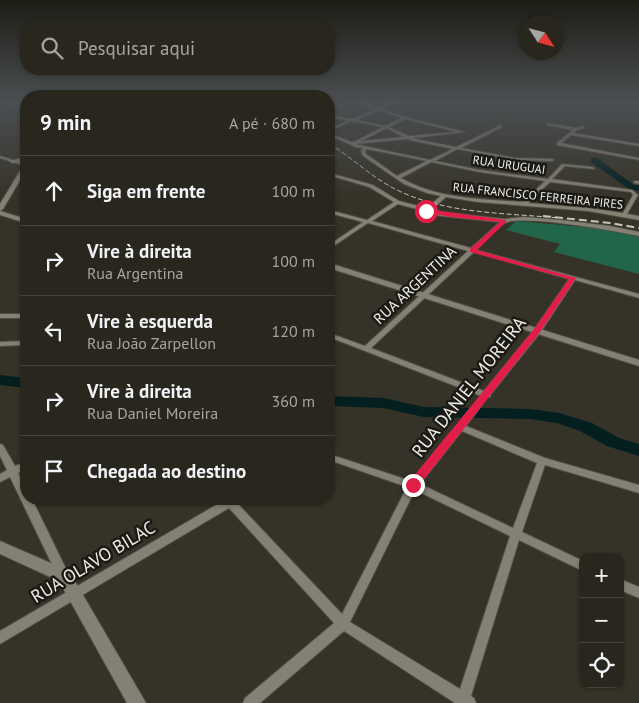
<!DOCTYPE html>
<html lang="pt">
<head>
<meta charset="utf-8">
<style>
  :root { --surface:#28261d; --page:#302e26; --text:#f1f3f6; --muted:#a5a5a4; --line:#44433b }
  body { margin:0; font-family:"PT Sans",sans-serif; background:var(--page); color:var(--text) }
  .controls { position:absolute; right:15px; bottom:15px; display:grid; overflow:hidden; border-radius:10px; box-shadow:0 1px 4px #0004 }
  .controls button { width:45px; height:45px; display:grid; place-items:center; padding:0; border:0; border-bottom:1px solid var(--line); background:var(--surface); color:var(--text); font:25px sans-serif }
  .compass { position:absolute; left:519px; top:15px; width:45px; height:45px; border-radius:50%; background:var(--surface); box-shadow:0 1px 4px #0004; rotate:126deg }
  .stop { position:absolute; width:15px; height:15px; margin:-11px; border:4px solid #e11d48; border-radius:50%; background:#fff }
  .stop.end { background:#e11d48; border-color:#fff; box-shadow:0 1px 5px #0008 }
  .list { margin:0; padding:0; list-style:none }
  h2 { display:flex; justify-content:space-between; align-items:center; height:65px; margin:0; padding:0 20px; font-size:21px }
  h2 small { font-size:16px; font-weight:400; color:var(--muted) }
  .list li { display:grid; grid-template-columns:32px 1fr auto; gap:15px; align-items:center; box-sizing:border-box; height:70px; padding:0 20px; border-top:1px solid var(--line) }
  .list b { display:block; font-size:19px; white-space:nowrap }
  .list p { margin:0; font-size:16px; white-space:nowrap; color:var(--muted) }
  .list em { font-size:16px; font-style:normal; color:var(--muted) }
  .icon { flex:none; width:28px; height:28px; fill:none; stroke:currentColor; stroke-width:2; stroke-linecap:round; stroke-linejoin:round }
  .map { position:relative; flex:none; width:639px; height:703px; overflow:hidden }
  .search { position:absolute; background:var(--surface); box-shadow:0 1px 4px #0004; left:20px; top:20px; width:315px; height:55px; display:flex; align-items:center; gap:12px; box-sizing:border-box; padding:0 18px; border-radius:20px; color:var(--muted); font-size:19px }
  .panel { position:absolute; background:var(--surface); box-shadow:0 1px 4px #0004; left:20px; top:90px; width:315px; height:415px; border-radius:20px }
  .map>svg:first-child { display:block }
</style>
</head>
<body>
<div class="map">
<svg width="639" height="703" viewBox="0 0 639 703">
  <rect width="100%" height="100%" fill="#353227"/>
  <path fill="#21664a" d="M 516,221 L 596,228 L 639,236 L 639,274 L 554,252 L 560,244 L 506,230 Z"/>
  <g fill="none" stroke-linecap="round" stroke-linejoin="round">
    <g fill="#031f20" fill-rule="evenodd">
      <path d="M 591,158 L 597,158 L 634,185 L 639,185 L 639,191 L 629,189 L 591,162 Z"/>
      <path d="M 0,375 L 26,378 L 26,388 L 0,385 Z"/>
      <path d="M 329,396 L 383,398 L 424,407 L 530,409 L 559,413 L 592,423 L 619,438 L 639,444 L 639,456 L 607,446 L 580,431 L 557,423 L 530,419 L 424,417 L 383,408 L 329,406 Z"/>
    </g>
    <defs>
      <g id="minor">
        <path d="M 394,101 L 398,101 L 381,109 L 401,116 L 465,132 L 413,138 L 415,139 L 456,147 L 501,125 L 502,127 L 461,148 L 515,158 L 552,159 L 554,160 L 552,161 L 515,160 L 457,149 L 435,161 L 480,170 L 548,179 L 562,164 L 592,167 L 594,168 L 594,169 L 565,166 L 552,179 L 632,190 L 638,195 L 627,214 L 639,216 L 639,220 L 588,211 L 478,202 L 446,197 L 431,210 L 441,212 L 504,219 L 524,217 L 561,220 L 610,226 L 639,232 L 639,236 C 617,231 521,214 505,223 C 498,227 483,243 476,250 L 639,294 L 639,298 L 575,280 L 540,333 L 491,394 L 490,397 L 488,397 L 466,426 L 545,458 L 639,485 L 639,493 L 545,465 L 522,532 L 583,561 L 583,571 L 519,540 L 471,696 L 474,698 L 476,703 L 455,703 L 344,631 L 260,703 L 243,703 L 245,698 L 334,623 L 229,508 L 0,644 L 0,631 L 223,501 L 222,499 L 237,499 L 237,503 L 342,614 L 407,487 L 329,460 L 329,454 L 411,481 L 481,396 L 329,337 L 329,333 L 365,346 L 468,251 L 368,223 L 329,249 L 329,245 L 363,222 L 329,213 L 329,210 L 367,220 L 394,202 L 369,187 L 329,175 L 329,173 L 373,185 L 399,201 L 426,208 L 441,196 L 427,193 L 404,184 L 363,156 L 361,151 L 363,148 L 356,147 L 329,135 L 329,133 L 351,142 L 356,141 L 383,127 L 352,121 L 329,131 L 329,129 L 348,121 L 334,118 L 334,116 L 352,119 L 375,109 L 365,105 L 365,103 L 378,108 ZM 378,110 L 402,118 L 386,126 L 356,120 ZM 405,119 L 457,132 L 409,136 L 389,127 ZM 387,128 L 404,137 L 361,141 ZM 408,139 L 414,141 L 453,149 L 430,160 L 355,144 ZM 367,149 L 427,161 L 397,176 L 366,154 L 365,151 ZM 431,162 L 480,172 L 545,181 L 523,202 C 482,199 437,199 401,178 ZM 550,182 L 631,192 L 633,195 L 623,213 L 588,208 L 528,203 ZM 398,204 L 424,211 L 424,212 L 441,216 L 500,222 L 471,248 L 372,221 ZM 474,252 L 569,279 L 534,330 L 484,391 L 371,348 ZM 462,431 L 537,463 L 513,528 L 420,484 ZM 415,490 L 510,536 L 460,689 L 350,622 Z"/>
        <path d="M 548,123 L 576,128 L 583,126 L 584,128 L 577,130 L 573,133 L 639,144 L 639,146 L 571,135 L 561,143 L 639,158 L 639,160 L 557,145 L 557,143 L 573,130 L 547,125 Z"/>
        <path d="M 0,156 L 26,164 L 26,166 L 0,158 Z"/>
        <path d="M 329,156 L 331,156 L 332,157 L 329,159 Z"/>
        <path d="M 634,181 L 639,181 L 639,184 L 634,183 Z"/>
        <path d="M 0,211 L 26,219 L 26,223 L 0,215 Z"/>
        <path d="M 332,260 L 335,262 L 329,266 L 329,261 Z"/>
        <rect x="0" y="314" width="26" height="4"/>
        <path d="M 26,341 L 26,345 L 0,346 L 0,342 Z"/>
        <path d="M 0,444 L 3,445 L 15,466 L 26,462 L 26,469 L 18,473 L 26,489 L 26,499 L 32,499 L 69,575 L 67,579 L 63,580 L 59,579 L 10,477 L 0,482 L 0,474 L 7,470 L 0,456 Z"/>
        <path d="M 620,579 L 639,587 L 639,598 L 620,590 Z"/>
      </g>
      <g id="secondary">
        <path d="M 26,157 L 26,161 L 12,163 L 9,161 Z"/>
        <path d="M 26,164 L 26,170 L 3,209 L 0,211 L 0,204 L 23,166 Z"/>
        <path d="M 329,263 L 639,360 L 639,366 L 329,268 Z"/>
        <path d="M 0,541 L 69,571 L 146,703 L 127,703 L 59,581 L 0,554 Z"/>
      </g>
    </defs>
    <use href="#minor" stroke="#4f4d44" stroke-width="2"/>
    <use href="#secondary" stroke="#4f4d44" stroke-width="2"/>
    <use href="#minor" fill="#848074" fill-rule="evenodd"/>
    <use href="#secondary" fill="#848074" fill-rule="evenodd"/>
    <path stroke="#c6c4bd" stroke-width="1" stroke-dasharray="5 2.5" stroke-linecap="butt" d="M 329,144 C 352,157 371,177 395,189 C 444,214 506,213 559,218"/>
    <path stroke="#c6c4bd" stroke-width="2" stroke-dasharray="8 4" stroke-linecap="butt" d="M 543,216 L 610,223 L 639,228"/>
  </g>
  <linearGradient id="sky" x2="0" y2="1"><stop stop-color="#1d1c15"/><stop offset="0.51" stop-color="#4b4f52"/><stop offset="1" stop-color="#4b4f52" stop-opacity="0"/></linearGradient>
  <rect width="639" height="200" fill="url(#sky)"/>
  <path fill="#e11d48" d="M 426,209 L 506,220 L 506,222 L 477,250 L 576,278 L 540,332 L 417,488 L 413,489 L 408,485 L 409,482 L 534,329 L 569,279 L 470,252 L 470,249 L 500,222 L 451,217 L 424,212 Z"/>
  <g text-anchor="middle" stroke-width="5" stroke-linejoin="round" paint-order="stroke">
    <g font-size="12" fill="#f0eee8" stroke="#1b1a15">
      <text transform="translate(509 165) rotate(8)" y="4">RUA URUGUAI</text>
      <text transform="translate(538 196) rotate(6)" y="4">RUA FRANCISCO FERREIRA PIRES</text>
    </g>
    <g font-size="15" fill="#f0eee8" stroke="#1b1a15">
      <text transform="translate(415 285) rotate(-43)" y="5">RUA ARGENTINA</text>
    </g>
    <g font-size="18" fill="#f0eee8" stroke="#1b1a15">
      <text transform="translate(469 387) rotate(-52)" y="6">RUA DANIEL MOREIRA</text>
      <text transform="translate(93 562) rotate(-31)" y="6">RUA OLAVO BILAC</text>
    </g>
  </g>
</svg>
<div class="controls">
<button>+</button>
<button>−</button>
<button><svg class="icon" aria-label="locate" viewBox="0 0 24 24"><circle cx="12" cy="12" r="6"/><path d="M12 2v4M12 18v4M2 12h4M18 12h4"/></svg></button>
</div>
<svg class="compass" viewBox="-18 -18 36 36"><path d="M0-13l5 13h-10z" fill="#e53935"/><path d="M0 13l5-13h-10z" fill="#a5a5a4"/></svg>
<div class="stop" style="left:426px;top:211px"></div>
<div class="stop end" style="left:413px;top:485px"></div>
<div class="search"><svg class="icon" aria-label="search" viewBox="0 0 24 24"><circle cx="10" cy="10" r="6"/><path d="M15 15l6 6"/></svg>Pesquisar aqui</div>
<section class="panel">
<h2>9 min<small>A pé · 680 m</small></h2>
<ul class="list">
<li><svg class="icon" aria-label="ahead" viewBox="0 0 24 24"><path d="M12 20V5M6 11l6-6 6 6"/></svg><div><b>Siga em frente</b></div><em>100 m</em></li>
<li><svg class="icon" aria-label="right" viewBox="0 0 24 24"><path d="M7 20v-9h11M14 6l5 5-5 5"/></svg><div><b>Vire à direita</b><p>Rua Argentina</p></div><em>100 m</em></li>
<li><svg class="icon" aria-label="left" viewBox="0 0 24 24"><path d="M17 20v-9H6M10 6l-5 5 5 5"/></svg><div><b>Vire à esquerda</b><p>Rua João Zarpellon</p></div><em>120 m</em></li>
<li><svg class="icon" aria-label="right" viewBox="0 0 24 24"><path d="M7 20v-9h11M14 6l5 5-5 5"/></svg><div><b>Vire à direita</b><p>Rua Daniel Moreira</p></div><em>360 m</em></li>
<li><svg class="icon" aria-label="arrive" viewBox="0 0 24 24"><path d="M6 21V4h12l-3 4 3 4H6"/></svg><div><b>Chegada ao destino</b></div></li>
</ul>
</section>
</div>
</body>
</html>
